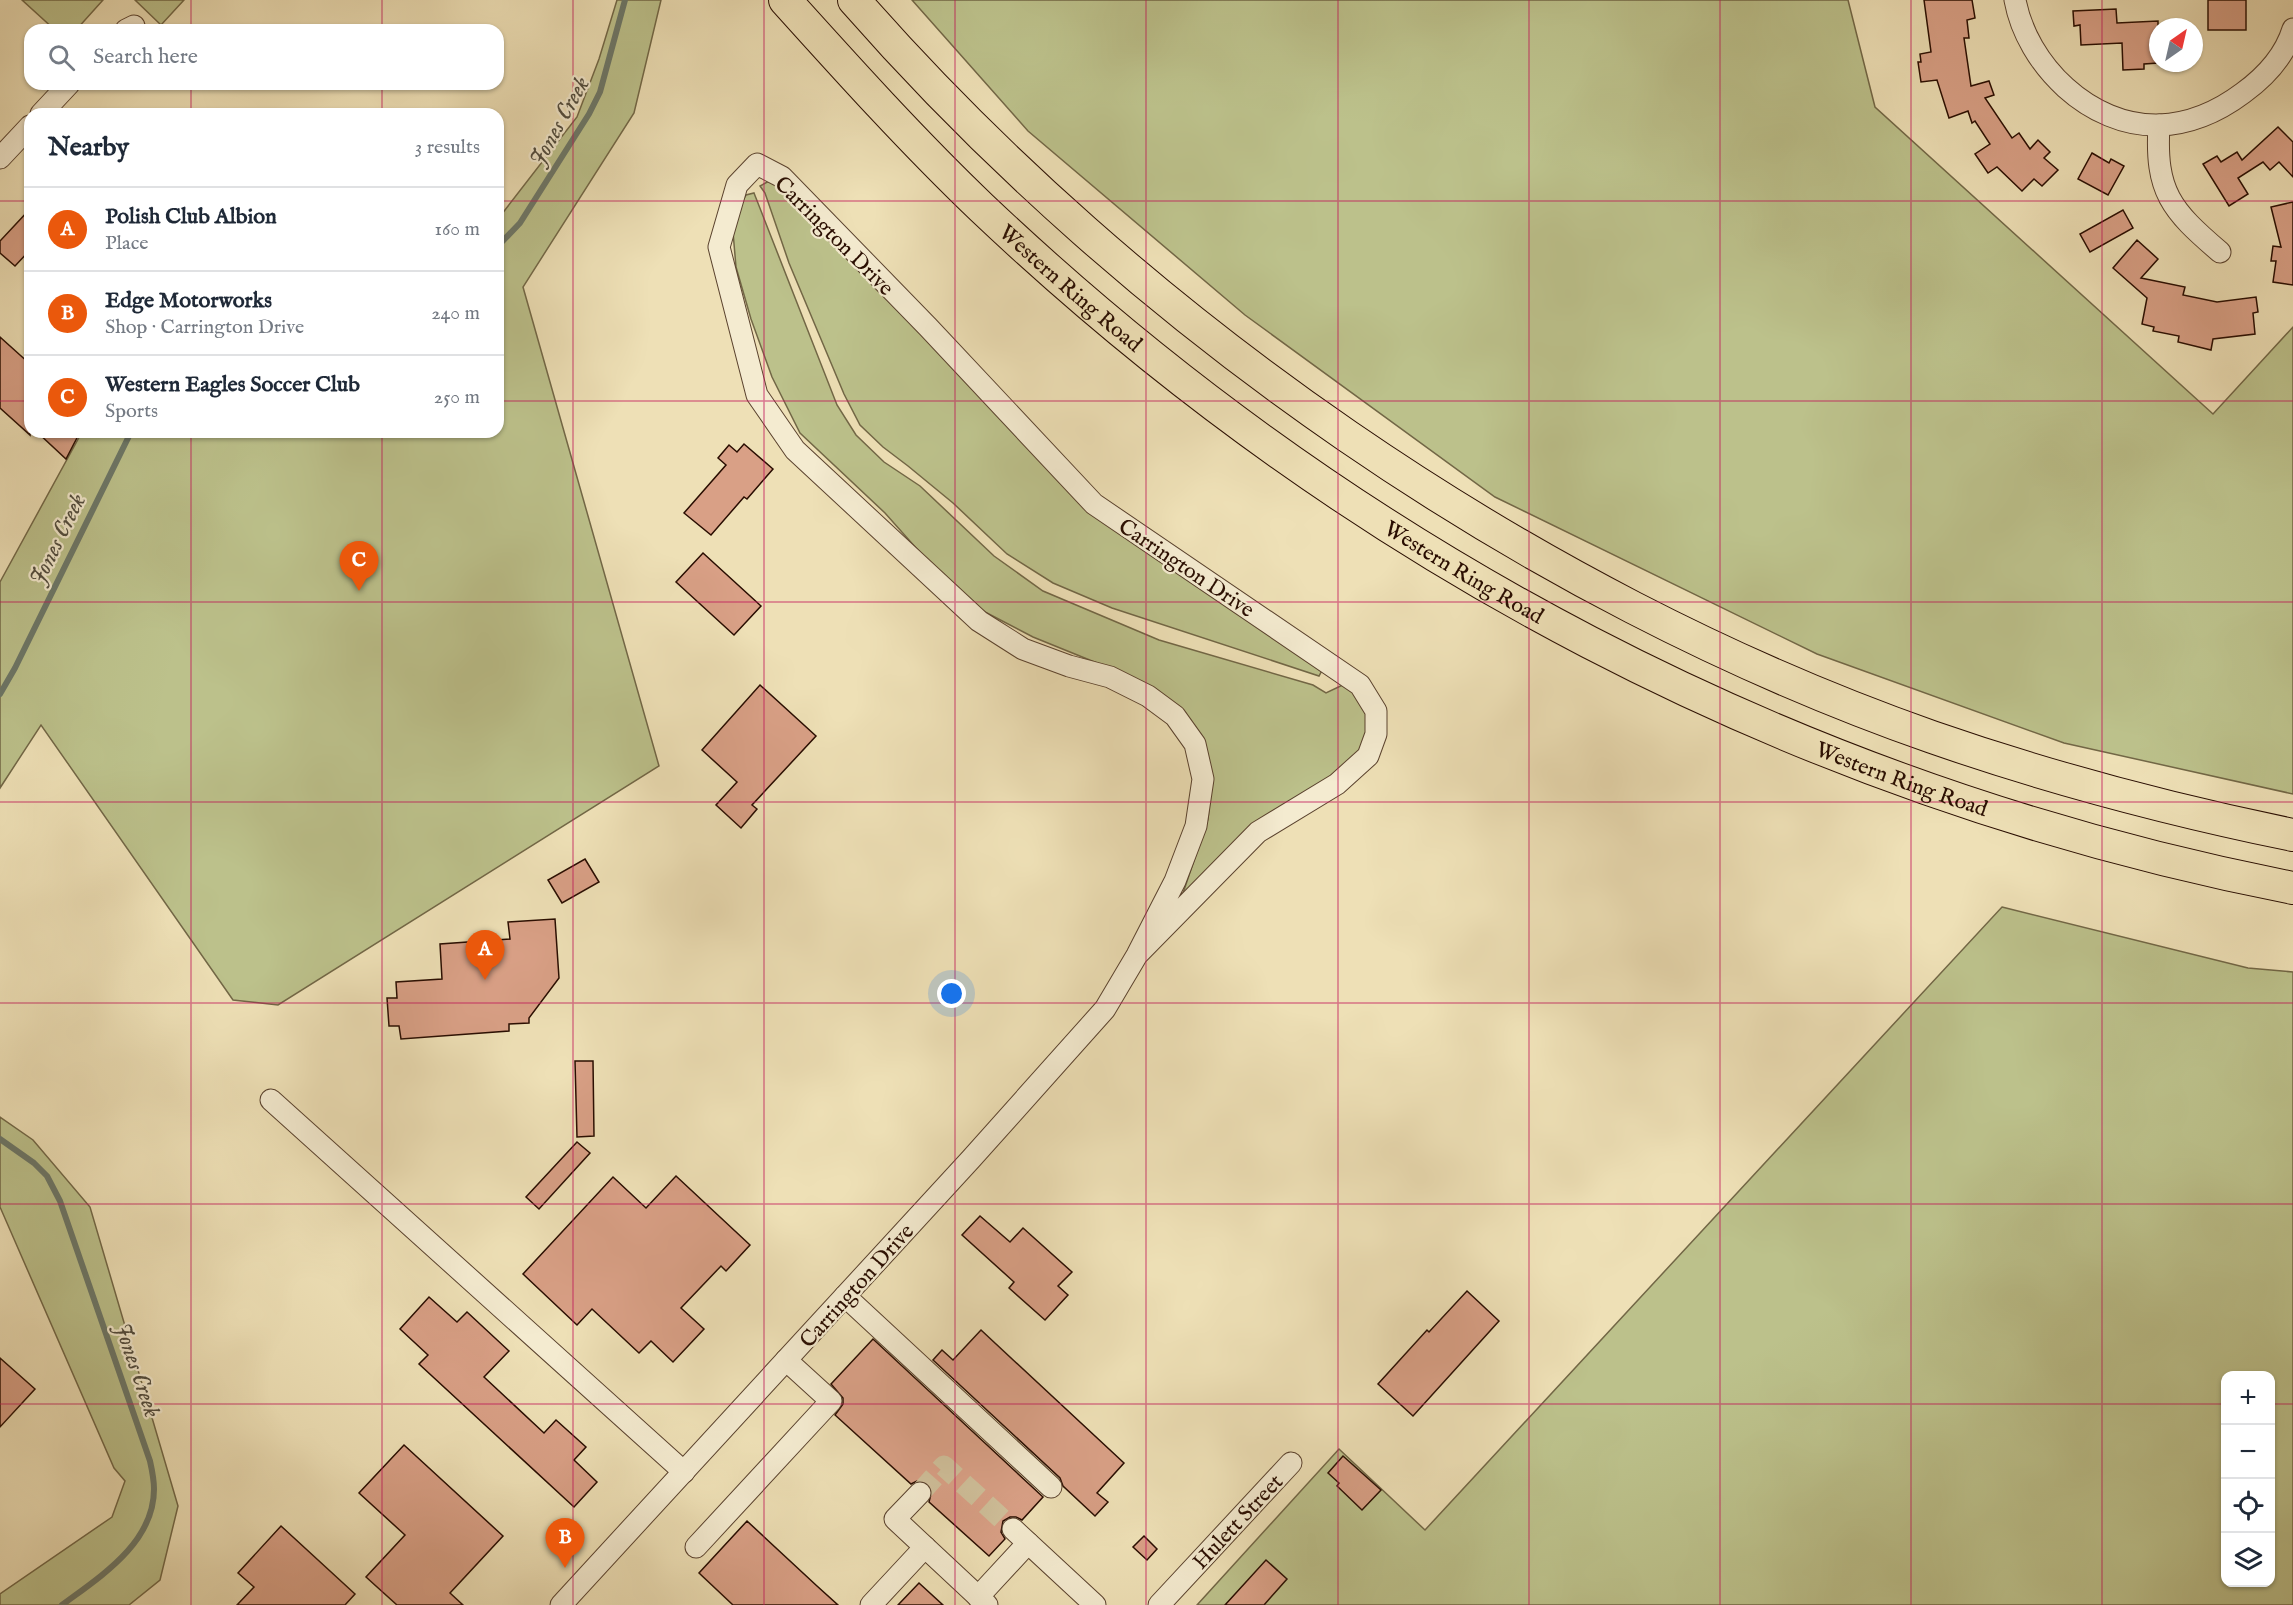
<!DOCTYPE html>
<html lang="en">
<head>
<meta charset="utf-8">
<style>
  :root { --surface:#fff; --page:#f6f6f7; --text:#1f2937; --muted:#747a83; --line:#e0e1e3; --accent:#ea580c }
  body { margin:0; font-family:"IM FELL English",serif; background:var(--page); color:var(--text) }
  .controls { position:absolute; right:18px; bottom:18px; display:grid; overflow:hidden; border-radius:12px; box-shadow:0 2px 4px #0004 }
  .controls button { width:54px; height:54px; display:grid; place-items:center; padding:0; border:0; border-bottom:2px solid var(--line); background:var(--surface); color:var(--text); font:30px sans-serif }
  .compass { position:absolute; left:2149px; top:18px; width:54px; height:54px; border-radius:50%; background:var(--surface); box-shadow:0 2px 4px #0004; rotate:34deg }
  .you { position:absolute; left:952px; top:994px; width:21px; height:21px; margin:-15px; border:4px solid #fff; border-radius:50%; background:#1a73e8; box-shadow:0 0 0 9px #1a73e833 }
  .badge { display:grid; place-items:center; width:39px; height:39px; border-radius:50%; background:var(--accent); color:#fff; font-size:20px; font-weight:700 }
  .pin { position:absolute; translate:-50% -50px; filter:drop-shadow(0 2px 3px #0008) }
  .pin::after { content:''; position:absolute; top:32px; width:21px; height:18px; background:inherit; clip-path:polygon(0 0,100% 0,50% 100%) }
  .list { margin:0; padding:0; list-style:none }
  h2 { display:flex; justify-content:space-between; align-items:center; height:78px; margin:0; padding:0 24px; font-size:26px }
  h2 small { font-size:20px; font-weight:400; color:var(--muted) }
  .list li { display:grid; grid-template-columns:39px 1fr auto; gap:18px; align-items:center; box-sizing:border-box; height:84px; padding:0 24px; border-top:2px solid var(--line) }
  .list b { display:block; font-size:22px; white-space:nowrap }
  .list p { margin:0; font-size:20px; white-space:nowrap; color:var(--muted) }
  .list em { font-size:20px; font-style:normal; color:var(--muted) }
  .icon { flex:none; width:33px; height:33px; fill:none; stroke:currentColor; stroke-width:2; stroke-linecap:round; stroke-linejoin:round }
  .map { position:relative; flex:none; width:2293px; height:1605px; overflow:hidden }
  .search { position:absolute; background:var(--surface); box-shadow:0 2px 4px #0004; left:24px; top:24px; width:480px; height:66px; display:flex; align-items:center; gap:15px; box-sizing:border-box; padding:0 21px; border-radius:18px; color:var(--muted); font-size:22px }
  .panel { position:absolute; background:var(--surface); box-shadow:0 2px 4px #0004; left:24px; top:108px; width:480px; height:330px; border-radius:18px }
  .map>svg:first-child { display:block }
</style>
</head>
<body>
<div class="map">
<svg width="2293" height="1605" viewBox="0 0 2293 1605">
  <rect width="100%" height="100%" fill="#eee0b6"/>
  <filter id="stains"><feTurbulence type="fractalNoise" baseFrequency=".00333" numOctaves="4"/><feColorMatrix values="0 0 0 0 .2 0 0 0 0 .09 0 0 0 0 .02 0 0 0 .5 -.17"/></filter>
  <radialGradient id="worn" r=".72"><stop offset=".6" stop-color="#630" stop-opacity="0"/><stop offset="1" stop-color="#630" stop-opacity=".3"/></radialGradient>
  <g fill="#bcc18b" stroke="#726746" stroke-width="1.5" fill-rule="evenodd">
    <path d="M 22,0 L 103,0 L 76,30 L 55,30 Z"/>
    <path d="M 135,0 L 184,0 L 161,25 Z"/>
    <path d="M 617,0 L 661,0 L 634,113 L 523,287 L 659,766 L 278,1005 L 233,1000 L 41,725 L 0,788 L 0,582 L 82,432 L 498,432 L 498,219 L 577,117 L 599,59 Z"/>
    <path d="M 912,0 L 1848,0 L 1875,107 L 2213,414 L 2293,327 L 2293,794 L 2064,743 L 1817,654 L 1495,497 L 1245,315 L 1028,131 Z"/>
    <path d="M 771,180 L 1061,472 L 1326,663 L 1319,676 L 1112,608 L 1053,583 L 1007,554 L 953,503 L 908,466 L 883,447 L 860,425 L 844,394 L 789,263 L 765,193 L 760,186 Z"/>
    <path d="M 754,193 L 837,405 L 856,435 L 884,462 L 920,486 L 994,556 L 1043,591 L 1159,640 L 1313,685 L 1326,693 L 1349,682 L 1376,711 L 1368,756 L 1181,899 L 1208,819 L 1211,786 L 1206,758 L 1124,674 L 1033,637 L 985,612 L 949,585 L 885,513 L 800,433 L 772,377 L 751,319 L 736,267 L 733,232 L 738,208 L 746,195 Z"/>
    <path d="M 2002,907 L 2248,968 L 2293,972 L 2293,1605 L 1197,1605 L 1339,1449 L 1425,1530 ZM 2226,1376 L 2270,1376 L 2270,1582 L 2226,1582 Z"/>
    <path d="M 0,1117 L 33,1140 L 90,1207 L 178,1506 L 160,1580 L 129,1605 L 0,1605 L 0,1594 L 112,1517 L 125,1481 L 114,1468 L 0,1207 Z"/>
  </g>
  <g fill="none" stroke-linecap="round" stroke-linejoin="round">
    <g stroke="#6c7768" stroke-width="6">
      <path d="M 498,246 L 520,223 L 589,114 L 600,92 L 625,0"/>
      <path d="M 0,694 L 15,668 L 131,432"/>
      <path d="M 0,1139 L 34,1163 L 47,1176 L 60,1201 L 150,1461 C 152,1470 154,1480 154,1489 C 154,1543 101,1576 62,1605"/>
    </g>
  </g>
  <g fill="#d9a086" stroke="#290d01" stroke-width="1.5">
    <path d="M 1924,0 L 1972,0 L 1975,18 L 1967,20 L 1969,38 L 1964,38 L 1971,86 L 1989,81 L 1994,95 L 1985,98 L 2012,138 L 2019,133 L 2030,149 L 2038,140 L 2050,152 L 2044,158 L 2058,170 L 2042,186 L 2034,179 L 2022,191 L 1997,167 L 1988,173 L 1975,154 L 1990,144 L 1975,121 L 1972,123 L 1968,111 L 1949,118 L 1937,80 L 1921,82 L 1918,62 L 1921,62 L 1920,54 L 1931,52 Z"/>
    <rect x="2208" y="0" width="38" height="30"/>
    <path d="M 2116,9 L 2117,23 L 2158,21 L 2158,63 L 2144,64 L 2144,69 L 2123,70 L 2122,43 L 2081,45 L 2080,25 L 2074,26 L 2073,11 Z"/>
    <path d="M 2278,127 L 2293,142 L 2293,177 L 2279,162 L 2270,170 L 2263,162 L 2238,178 L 2248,194 L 2229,206 L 2203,164 L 2217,156 L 2221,162 L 2237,152 L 2242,160 Z"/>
    <path d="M 2092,153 L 2109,163 L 2111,159 L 2124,166 L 2108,195 L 2078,179 Z"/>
    <path d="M 2293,202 L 2293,285 L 2273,282 L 2276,261 L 2271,261 L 2273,246 L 2281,247 L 2271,207 Z"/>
    <path d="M 30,209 L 30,250 L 15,266 L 0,253 L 0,241 Z"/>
    <path d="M 2123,210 L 2133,228 L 2090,252 L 2080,234 Z"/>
    <path d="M 2137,240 L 2158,259 L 2141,278 L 2185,287 L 2183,295 L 2217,302 L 2256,297 L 2258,312 L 2253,313 L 2255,334 L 2213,339 L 2211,350 L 2178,342 L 2179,336 L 2153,331 L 2154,327 L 2142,324 L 2147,298 L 2113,268 Z"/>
    <path d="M 0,337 L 30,364 L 30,435 L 0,408 Z"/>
    <path d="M 37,432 L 80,432 L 66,459 Z"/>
    <path d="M 744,444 L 773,469 L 747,499 L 744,497 L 711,535 L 684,513 L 726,465 L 718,458 L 729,445 L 737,452 Z"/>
    <path d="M 703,553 L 761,606 L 734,635 L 676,582 Z"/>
    <path d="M 760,685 L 816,736 L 752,805 L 757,809 L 741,828 L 716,805 L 737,782 L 702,750 Z"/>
    <path d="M 585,859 L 599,882 L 562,903 L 548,880 Z"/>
    <path d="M 555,919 L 559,978 L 529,1018 L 529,1023 L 509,1024 L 509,1031 L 401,1039 L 399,1026 L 389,1026 L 387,998 L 397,998 L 396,982 L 442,979 L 440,944 L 510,939 L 508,922 Z"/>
    <path d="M 575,1061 L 593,1061 L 594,1136 L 577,1137 Z"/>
    <path d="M 577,1142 L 590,1153 L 539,1209 L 526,1197 Z"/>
    <path d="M 676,1176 L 750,1245 L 726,1271 L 721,1266 L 681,1308 L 704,1329 L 673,1362 L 651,1341 L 639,1353 L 592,1309 L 577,1325 L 523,1274 L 613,1177 L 646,1208 Z"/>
    <path d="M 980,1216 L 1010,1242 L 1023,1228 L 1072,1272 L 1058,1286 L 1068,1295 L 1045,1320 L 1009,1288 L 1014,1282 L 962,1235 Z"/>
    <path d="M 1467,1291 L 1499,1321 L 1413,1416 L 1378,1384 L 1427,1330 L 1429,1332 Z"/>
    <path d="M 429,1297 L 457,1322 L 467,1312 L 509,1351 L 484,1377 L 544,1433 L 556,1420 L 586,1447 L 574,1460 L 597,1482 L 574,1507 L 419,1364 L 428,1355 L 400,1329 Z"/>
    <path d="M 981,1330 L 1124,1463 L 1097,1493 L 1108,1502 L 1095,1516 L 1063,1486 L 1060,1478 L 933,1360 L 942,1350 L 953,1360 Z"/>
    <path d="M 873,1339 L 1043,1497 L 1022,1520 L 1016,1517 L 1010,1517 L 1003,1521 L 1001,1532 L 1005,1539 L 989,1556 L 929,1502 L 932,1490 L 928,1483 L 917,1481 L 911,1484 L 835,1415 L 843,1404 L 843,1398 L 831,1384 Z"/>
    <path d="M 0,1358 L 35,1389 L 0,1427 Z"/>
    <path d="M 404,1445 L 503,1536 L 450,1593 L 463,1605 L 397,1605 L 366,1577 L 405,1535 L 359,1493 Z"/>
    <path d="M 1343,1456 L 1381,1490 L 1362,1510 L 1337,1486 L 1339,1483 L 1328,1473 Z"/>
    <path d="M 747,1521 L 817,1586 L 838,1605 L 733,1605 L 699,1573 Z"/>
    <path d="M 281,1526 L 355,1594 L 345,1605 L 237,1605 L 254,1587 L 238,1573 Z"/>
    <path d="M 1144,1536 L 1157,1549 L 1147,1560 L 1133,1547 Z"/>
    <path d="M 1266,1560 L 1287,1579 L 1264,1605 L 1225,1605 Z"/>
    <path d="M 919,1583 L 943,1605 L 898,1605 Z"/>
  </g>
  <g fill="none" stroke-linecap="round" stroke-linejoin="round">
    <path stroke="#d0c09b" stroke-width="21" stroke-dasharray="21 10" stroke-linecap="butt" d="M 920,1493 L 944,1466 L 1013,1529"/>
    <defs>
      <g id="minor">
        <path d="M 2015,0 C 2027,65 2090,127 2159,125 C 2190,124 2219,111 2243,93 C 2265,77 2285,55 2293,29"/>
        <path d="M 126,30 L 134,26"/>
        <path d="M 41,114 L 69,84"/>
        <path d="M 2159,125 C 2155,192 2171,210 2220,252"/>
        <path d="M 0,158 L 30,126"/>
        <path d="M 271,1100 L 684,1472"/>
        <path d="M 845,1296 L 1051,1487"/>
        <path d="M 920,1493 L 895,1519 L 987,1605"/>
        <path d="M 1013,1529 L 1095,1605"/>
        <path d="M 696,1547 L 831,1401 L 786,1360"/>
        <path d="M 978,1597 L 1028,1543"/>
        <path d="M 561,1605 L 971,1159 L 1105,1009 L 1137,955 L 1175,881 L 1196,826 L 1203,779 L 1195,744 L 1175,716 L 1148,696 L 1110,677 L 1069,666 L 1023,649 L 979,621 L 795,450 L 757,395 L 719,247 L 737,185 L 757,164 L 782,177 L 928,327 L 1094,504 L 1360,685 L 1376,711 L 1376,734 L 1368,756 L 1337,784 L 1258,832 L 1137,955"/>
        <path d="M 871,1605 L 925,1547"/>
        <path d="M 1159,1605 L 1291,1463"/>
      </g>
      <g id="highway">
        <path id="s1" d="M 785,0 C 849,71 913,142 982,208 C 1349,556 1797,791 2293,888"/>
        <path d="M 854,0 C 1135,321 1529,596 1932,737 C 2050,778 2171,810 2293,835"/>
      </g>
    </defs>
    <use href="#minor" stroke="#5a422e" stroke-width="23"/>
    <use href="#highway" stroke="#290d01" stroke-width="34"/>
    <use href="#minor" stroke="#f4ebd0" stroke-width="21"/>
    <use href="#highway" stroke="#eee0b6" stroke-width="32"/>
  </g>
  <path fill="none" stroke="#c2185b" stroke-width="1.5" stroke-opacity="0.55" d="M 191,0 L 191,30M 382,0 L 382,30M 573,0 L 573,1605M 764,0 L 764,1605M 955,0 L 955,1605M 1146,0 L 1146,1605M 1338,0 L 1338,1605M 1529,0 L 1529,1605M 1720,0 L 1720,1605M 1911,0 L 1911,1605M 2102,0 L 2102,1605M 191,84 L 191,114M 382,84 L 382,114M 0,201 L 30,201M 498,201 L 2293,201M 0,401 L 30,401M 498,401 L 2293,401M 191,432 L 191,1605M 382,432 L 382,1605M 0,602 L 2293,602M 0,802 L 2293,802M 0,1003 L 2293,1003M 0,1204 L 2293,1204M 0,1404 L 2226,1404M 2270,1404 L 2293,1404"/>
  <g text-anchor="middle" stroke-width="4.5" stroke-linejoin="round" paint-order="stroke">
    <g font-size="22" fill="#290d01" stroke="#f4ebd0">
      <text transform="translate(835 235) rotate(45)" y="8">Carrington Drive</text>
      <text dy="8" stroke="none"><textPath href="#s1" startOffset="406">Western Ring Road</textPath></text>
      <text transform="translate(1187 567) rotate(34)" y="8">Carrington Drive</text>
      <text dy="8" stroke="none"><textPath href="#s1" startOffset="892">Western Ring Road</textPath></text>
      <text dy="8" stroke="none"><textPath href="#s1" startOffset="1377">Western Ring Road</textPath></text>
      <text transform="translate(856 1285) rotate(-48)" y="8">Carrington Drive</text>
      <text transform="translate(1237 1521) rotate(-47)" y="8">Hulett Street</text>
    </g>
    <g font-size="24" font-style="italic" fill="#504b3d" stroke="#f4ebd0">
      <text transform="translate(559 121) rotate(-61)" y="8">Jones Creek</text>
      <text transform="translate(57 539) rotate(-64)" y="8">Jones Creek</text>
      <text transform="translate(138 1370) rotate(71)" y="8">Jones Creek</text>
    </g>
  </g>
  <rect width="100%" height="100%" filter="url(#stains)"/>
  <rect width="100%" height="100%" fill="url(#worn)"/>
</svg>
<div class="controls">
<button>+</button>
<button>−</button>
<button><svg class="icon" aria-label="locate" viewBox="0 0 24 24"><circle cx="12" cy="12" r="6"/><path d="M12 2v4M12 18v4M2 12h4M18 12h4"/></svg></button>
<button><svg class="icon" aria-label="layers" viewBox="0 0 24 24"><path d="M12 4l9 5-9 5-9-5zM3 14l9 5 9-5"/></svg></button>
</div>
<svg class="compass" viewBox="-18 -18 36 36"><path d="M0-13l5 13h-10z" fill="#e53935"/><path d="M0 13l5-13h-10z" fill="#747a83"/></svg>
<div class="you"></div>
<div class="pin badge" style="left:485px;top:980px">A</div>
<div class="pin badge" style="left:565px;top:1568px">B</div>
<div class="pin badge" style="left:359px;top:591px">C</div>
<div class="search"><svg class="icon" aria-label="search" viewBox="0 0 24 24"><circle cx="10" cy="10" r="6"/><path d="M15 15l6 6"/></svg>Search here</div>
<section class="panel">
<h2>Nearby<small>3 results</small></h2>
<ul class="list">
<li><span class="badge">A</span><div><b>Polish Club Albion</b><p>Place</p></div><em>160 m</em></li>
<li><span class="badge">B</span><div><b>Edge Motorworks</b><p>Shop · Carrington Drive</p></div><em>240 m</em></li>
<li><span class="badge">C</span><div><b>Western Eagles Soccer Club</b><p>Sports</p></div><em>250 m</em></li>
</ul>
</section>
</div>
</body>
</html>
